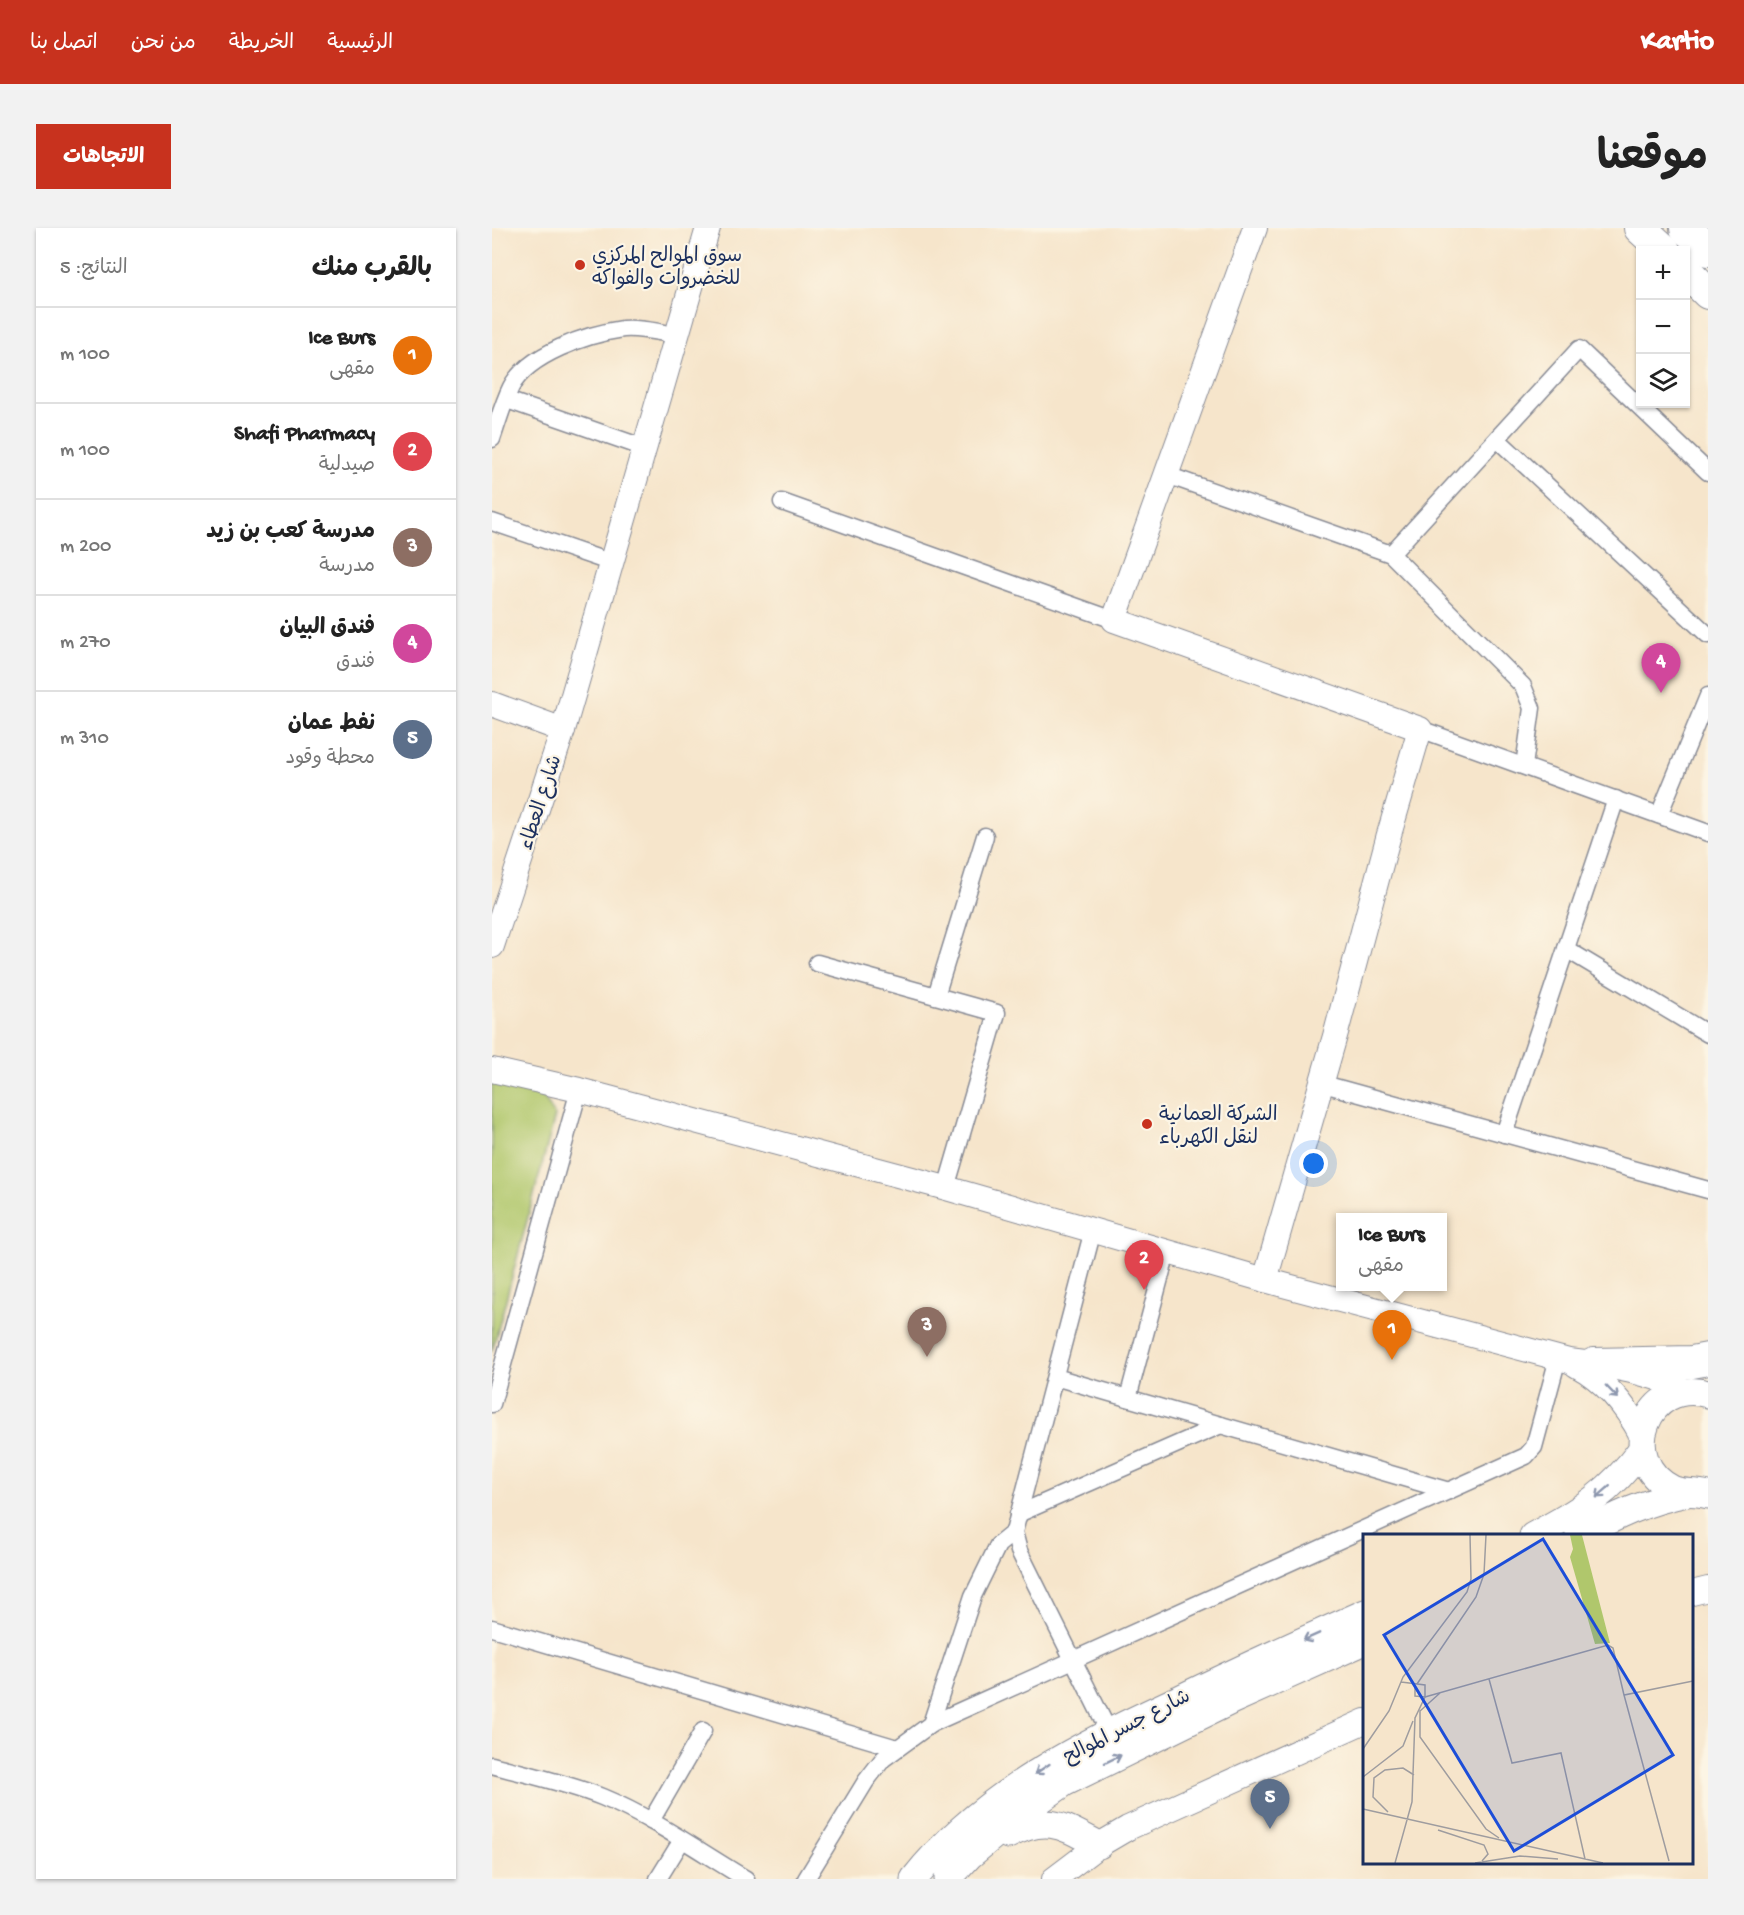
<!DOCTYPE html>
<html lang="ar">
<head>
<meta charset="utf-8">
<style>
  :root { --surface:#fff; --page:#f2f2f2; --text:#222; --muted:#767676; --line:#e0e0e0; --accent:#c8321e }
  body { margin:0; font-family:"Gochi Hand","Playpen Sans Arabic",sans-serif; background:var(--page); color:var(--text); direction:rtl }
  .controls { position:absolute; right:18px; top:18px; display:grid; overflow:hidden; border-radius:0px; box-shadow:0 2px 4px #0004 }
  .controls button { width:54px; height:54px; display:grid; place-items:center; padding:0; border:0; border-bottom:2px solid var(--line); background:var(--surface); color:var(--text); font:30px sans-serif }
  .you { position:absolute; left:822px; top:936px; width:21px; height:21px; margin:-15px; border:4px solid #fff; border-radius:50%; background:#1a73e8; box-shadow:0 0 0 9px #1a73e833 }
  .badge { display:grid; place-items:center; width:39px; height:39px; border-radius:50%; background:var(--accent); color:#fff; font-size:20px; font-weight:700 }
  .pin { position:absolute; translate:-50% -50px; filter:drop-shadow(0 2px 3px #0008) }
  .pin::after { content:''; position:absolute; top:32px; width:21px; height:18px; background:inherit; clip-path:polygon(0 0,100% 0,50% 100%) }
  .popup { position:absolute; left:844px; top:985px; width:111px; height:78px; box-sizing:border-box; display:grid; place-content:center; border-radius:0px; background:var(--surface); filter:drop-shadow(0 2px 4px #0005); font-size:20px; white-space:nowrap; color:var(--muted) }
  .popup b { font-size:22px; color:var(--text) }
  .popup::after { content:''; position:absolute; left:50%; top:100%; margin-left:-12px; border:12px solid transparent; border-top-color:var(--surface) }
  .list { margin:0; padding:0; list-style:none }
  h2 { display:flex; justify-content:space-between; align-items:center; height:78px; margin:0; padding:0 24px; font-size:26px }
  h2 small { font-size:20px; font-weight:400; color:var(--muted) }
  .list li { display:grid; grid-template-columns:39px 1fr auto; gap:18px; align-items:center; box-sizing:border-box; height:96px; padding:0 24px; border-top:2px solid var(--line) }
  .list b { display:block; font-size:22px; white-space:nowrap }
  .list p { margin:0; font-size:20px; white-space:nowrap; color:var(--muted) }
  .list em { font-size:20px; font-style:normal; color:var(--muted) }
  .icon { flex:none; width:33px; height:33px; fill:none; stroke:currentColor; stroke-width:2; stroke-linecap:round; stroke-linejoin:round }
  .map { position:relative; flex:none; width:1216px; height:1651px; overflow:hidden; direction:ltr; border-radius:0px }
  header { display:flex; align-items:center; gap:36px; box-sizing:border-box; height:84px; padding:0 30px; background:var(--accent); color:#fff }
  header strong { font-size:28px }
  nav { display:flex; gap:33px; margin-inline-start:auto; font-size:21px }
  .intro { display:flex; align-items:center; justify-content:space-between; box-sizing:border-box; height:144px; padding:0 36px }
  h1 { margin:0; font-size:42px }
  .button { padding:15px 27px; border-radius:0px; background:var(--accent); color:#fff; font-size:21px; font-weight:700 }
  main { display:flex; gap:36px; padding:0 36px }
  aside { flex:1; background:var(--surface); border-radius:0px; box-shadow:0 2px 4px #0004 }
  .map>svg:first-child { display:block }
</style>
</head>
<body>
<header>
<strong>Kartio</strong>
<nav><a>الرئيسية</a><a>الخريطة</a><a>من نحن</a><a>اتصل بنا</a></nav>
</header>
<div class="intro"><h1>موقعنا</h1><a class="button">الاتجاهات</a></div>
<main>
<div class="map">
<svg width="1216" height="1651" viewBox="0 0 1216 1651">
  <rect width="100%" height="100%" fill="#fcf5e5"/>
  <filter id="ink" filterUnits="userSpaceOnUse"><feTurbulence type="fractalNoise" baseFrequency=".0167" numOctaves="2"/><feDisplacementMap in="SourceGraphic" scale="12" xChannelSelector="R" yChannelSelector="G"/><feConvolveMatrix kernelMatrix="1 2 1 2 8 2 1 2 1" color-interpolation-filters="sRGB"/></filter>
  <filter id="wash" filterUnits="userSpaceOnUse"><feTurbulence type="fractalNoise" baseFrequency=".008" numOctaves="4" result="noise"/><feDisplacementMap in="SourceGraphic" scale="24" xChannelSelector="R" yChannelSelector="G"/><feGaussianBlur stdDeviation="1.35" result="paint"/><feColorMatrix in="noise" values="0 0 0 0 0 0 0 0 0 0 0 0 0 0 0 0 0 1.4 0 .05"/><feComposite in="paint" operator="in"/></filter>
  <g filter="url(#wash)">
    <rect width="100%" height="100%" fill="#f6e5cb"/>
    <path fill="#b0c76c" stroke="#667b65" stroke-width="1.5" d="M 0,850 L 48,863 L 63,888 L 0,1124 Z"/>
  </g>
  <g filter="url(#ink)">
    <g fill="none" stroke-linecap="round" stroke-linejoin="round">
      <defs>
        <g id="street">
          <path d="M 15,172 L 153,220"/>
          <path d="M 0,211 C 6,194 11,175 19,159 C 36,126 96,106 131,101 C 148,99 169,105 186,107"/>
          <path d="M 1005,211 L 1216,407"/>
          <path d="M 675,247 L 899,326 L 1031,458 L 1040,480 L 1032,538"/>
          <path d="M 290,274 L 622,392"/>
          <path d="M 0,294 L 120,335"/>
          <path d="M 899,326 L 1087,121 L 1216,244"/>
          <path d="M 928,501 L 1216,605"/>
          <path d="M 1167,587 L 1216,468"/>
          <path d="M 1074,721 L 1216,806"/>
          <path d="M 325,735 L 505,785 L 454,960"/>
          <path d="M 444,768 L 493,608"/>
          <path d="M 828,855 L 1216,962"/>
          <path d="M 1012,906 L 1124,571"/>
          <path d="M 601,1002 L 522,1304 L 527,1323 L 617,1504"/>
          <path d="M 563,1149 L 957,1263"/>
          <path d="M 636,1170 L 675,1024"/>
          <path d="M 0,1176 L 87,862"/>
          <path d="M 526,1286 L 729,1197"/>
          <path d="M 0,1400 L 405,1520"/>
          <path d="M 439,1496 L 481,1368 L 506,1317 L 522,1304"/>
          <path d="M 0,1537 C 37,1547 75,1555 110,1569 C 161,1590 207,1623 254,1651"/>
          <path d="M 159,1593 L 211,1503"/>
          <path d="M 166,1651 L 190,1612"/>
          <path d="M 314,1651 L 374,1553 L 391,1531 L 439,1496 L 1034,1228 L 1042,1219 L 1066,1130"/>
        </g>
        <g id="secondary">
          <path d="M 763,0 L 622,392 L 928,501 L 896,610 L 845,801 L 773,1052"/>
          <path d="M 0,476 L 71,502 L 0,718"/>
          <path d="M 71,502 L 216,0"/>
          <path d="M 0,842 L 87,862 L 454,960 L 773,1052 L 1077,1133 C 1111,1137 1165,1144 1194,1164"/>
          <path d="M 1084,1137 C 1114,1153 1134,1178 1150,1208"/>
          <path d="M 1200,1365 L 1216,1361"/>
          <path d="M 562,1651 L 607,1617 L 636,1600 L 873,1493"/>
        </g>
        <g id="primary">
          <path d="M 1216,1166 C 1155,1148 1123,1232 1180,1261 C 1191,1266 1204,1263 1216,1267"/>
          <path d="M 1041,1308 C 1087,1284 1119,1264 1150,1221"/>
          <path d="M 1087,1308 C 1123,1288 1155,1273 1195,1265"/>
          <path d="M 516,1607 C 556,1586 571,1598 607,1617"/>
          <path d="M 422,1651 C 490,1565 590,1516 687,1471 C 748,1441 810,1413 873,1385"/>
          <path d="M 456,1651 L 478,1627 L 524,1589 L 572,1555 L 741,1472 L 873,1413"/>
        </g>
        <g id="highway">
          <path d="M 1148,0 L 1172,22"/>
          <path d="M 1194,0 L 1216,22"/>
          <path d="M 1194,43 L 1216,65"/>
          <path d="M 1102,1136 L 1200,1134 L 1216,1131"/>
        </g>
      </defs>
      <use href="#street" stroke="#888a94" stroke-width="19"/>
      <use href="#secondary" stroke="#888a94" stroke-width="26"/>
      <use href="#primary" stroke="#888a94" stroke-width="29"/>
      <use href="#highway" stroke="#888a94" stroke-width="34"/>
      <use href="#street" stroke="#fff" stroke-width="16"/>
      <use href="#secondary" stroke="#fff" stroke-width="24"/>
      <use href="#primary" stroke="#fff" stroke-width="27"/>
      <use href="#highway" stroke="#fff" stroke-width="32"/>
    </g>
    <defs><path id="oneway-shaft" d="M-6 0H5M1.5-3L5.5 0L1.5 3" fill="none" stroke-width="1.6" stroke-linecap="round" stroke-linejoin="round" transform="scale(1.5)"/></defs>
    <g stroke="#8d97ae">
      <use href="#oneway-shaft" transform="translate(1120 1164) rotate(46)"/>
      <use href="#oneway-shaft" transform="translate(1111 1264) rotate(139)"/>
      <use href="#oneway-shaft" transform="translate(819 1409) rotate(156)"/>
      <use href="#oneway-shaft" transform="translate(621 1531) rotate(-26)"/>
      <use href="#oneway-shaft" transform="translate(550 1541) rotate(146)"/>
    </g>
  </g>
  <g fill="#c8321e" stroke="#fcf5e5" stroke-width="2">
    <circle cx="88" cy="37" r="6"/>
    <circle cx="655" cy="896" r="6"/>
  </g>
  <g text-anchor="middle" stroke-width="4.5" stroke-linejoin="round" paint-order="stroke">
    <g font-size="20" fill="#1b2f5e" stroke="#fcf5e5" text-anchor="start">
      <text x="100" y="33">سوق الموالح المركزي<tspan x="100" dy="23">للخضروات والفواكه</tspan></text>
      <text x="667" y="892">الشرکة العمانیة<tspan x="667" dy="23">لنقل الکهرباء</tspan></text>
    </g>
    <g font-size="20" fill="#1b2f5e" stroke="#fcf5e5">
      <text transform="translate(47 574) rotate(-72)" y="7">شارع العطاء</text>
      <text transform="translate(634 1497) rotate(-27)" y="7">شارع جسر الموالح</text>
    </g>
  </g>
  <g transform="translate(871 1306)">
    <rect width="330" height="330" fill="#f6e5cb"/>
    <path d="M 207,1 L 219,1 L 247,109 L 232,110 L 207,23 L 210,15 Z" fill="#b0c76c"/>
    <path fill="none" stroke="#9e9c9f" stroke-width="1.5" d="M 126,145 L 149,229 L 198,219 L 222,325M 38,148 L 62,151 L 62,163 L 52,162 L 52,151M 54,150 L 113,63 L 121,40 L 123,1M 77,159 L 57,177 L 57,203 L 123,295 L 136,304M 261,161 L 306,327M 62,163 L 245,111 L 250,114 L 261,161 L 330,147M 0,215 L 26,177 L 40,143 L 104,58 L 108,45 L 107,1M 0,243 L 40,212 L 50,187M 0,275 L 240,329M 25,278 L 10,263 L 11,244 L 22,236 L 40,234 L 51,241M 75,296 L 121,311 L 125,320 L 119,327M 32,329 L 49,268 L 52,184 L 62,163M 112,329 L 157,322 L 195,325"/>
    <path fill="#1d4ed8" fill-opacity="0.15" stroke="#1d4ed8" stroke-width="3" d="M 180,5 L 310,221 L 151,317 L 21,101 Z"/>
    <rect width="330" height="330" fill="none" stroke="#1b2f5e" stroke-width="3"/>
  </g>
</svg>
<div class="controls">
<button>+</button>
<button>−</button>
<button><svg class="icon" aria-label="layers" viewBox="0 0 24 24"><path d="M12 4l9 5-9 5-9-5zM3 14l9 5 9-5"/></svg></button>
</div>
<div class="you"></div>
<div class="pin badge" style="left:900px;top:1132px;background:#e8710a">1</div>
<div class="popup"><b>Ice Burs</b>مقهى</div>
<div class="pin badge" style="left:652px;top:1062px;background:#e0444e">2</div>
<div class="pin badge" style="left:435px;top:1129px;background:#8d6e63">3</div>
<div class="pin badge" style="left:1169px;top:465px;background:#d1479c">4</div>
<div class="pin badge" style="left:778px;top:1601px;background:#5c6f8a">5</div>
</div>
<aside>
<h2>بالقرب منك<small>النتائج: 5</small></h2>
<ul class="list">
<li><span class="badge" style="background:#e8710a">1</span><div><b>Ice Burs</b><p>مقهى</p></div><em>100 m</em></li>
<li><span class="badge" style="background:#e0444e">2</span><div><b>Shafi Pharmacy</b><p>صيدلية</p></div><em>100 m</em></li>
<li><span class="badge" style="background:#8d6e63">3</span><div><b>مدرسة كعب بن زيد</b><p>مدرسة</p></div><em>200 m</em></li>
<li><span class="badge" style="background:#d1479c">4</span><div><b>فندق البيان</b><p>فندق</p></div><em>270 m</em></li>
<li><span class="badge" style="background:#5c6f8a">5</span><div><b>نفط عمان</b><p>محطة وقود</p></div><em>310 m</em></li>
</ul>
</aside>
</main>
</body>
</html>
